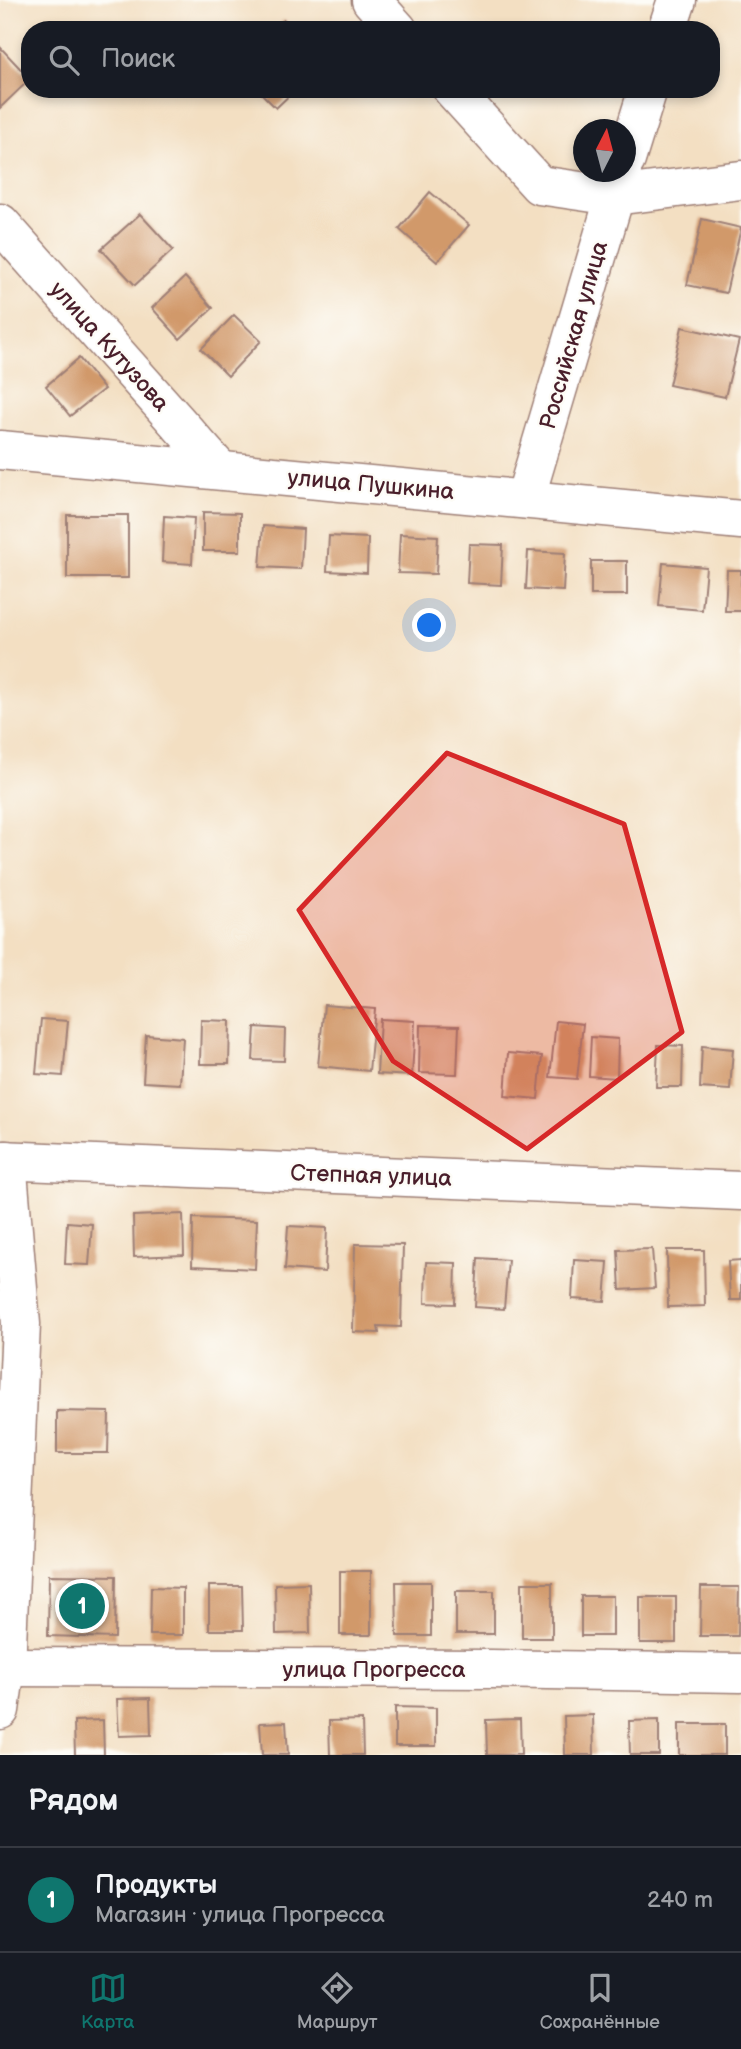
<!DOCTYPE html>
<html lang="ru">
<head>
<meta charset="utf-8">
<style>
  :root { --surface:#171b24; --page:#242831; --text:#f1f3f6; --muted:#9ea1a6; --line:#363941; --accent:#0f766e }
  body { margin:0; font-family:"Balsamiq Sans",sans-serif; background:var(--page); color:var(--text) }
  .compass { position:absolute; left:573px; top:119px; width:63px; height:63px; border-radius:50%; background:var(--surface); box-shadow:0 4px 10px #0003; rotate:6deg }
  .you { position:absolute; left:430px; top:626px; width:24px; height:24px; margin:-18px; border:5px solid #fff; border-radius:50%; background:#1a73e8; box-shadow:0 0 0 10px #1a73e833 }
  .badge { display:grid; place-items:center; width:46px; height:46px; border-radius:50%; background:var(--accent); color:#fff; font-size:23px; font-weight:700 }
  .pin { position:absolute; translate:-50% -50%; border:4px solid #fff; box-shadow:0 2px 7px #0006 }
  .list { margin:0; padding:0; list-style:none }
  h2 { display:flex; justify-content:space-between; align-items:center; height:91px; margin:0; padding:0 28px; font-size:30px }
  h2 small { font-size:23px; font-weight:400; color:var(--muted) }
  .list li { display:grid; grid-template-columns:46px 1fr auto; gap:21px; align-items:center; box-sizing:border-box; height:105px; padding:0 28px; border-top:2px solid var(--line) }
  .list b { display:block; font-size:26px; white-space:nowrap }
  .list p { margin:0; font-size:23px; white-space:nowrap; color:var(--muted) }
  .list em { font-size:23px; font-style:normal; color:var(--muted) }
  .icon { flex:none; width:38px; height:38px; fill:none; stroke:currentColor; stroke-width:2; stroke-linecap:round; stroke-linejoin:round }
  .map { position:relative; flex:none; width:741px; height:1755px; overflow:hidden }
  .search { position:absolute; background:var(--surface); box-shadow:0 4px 10px #0003; left:21px; right:21px; top:21px; height:77px; display:flex; align-items:center; gap:18px; box-sizing:border-box; padding:0 24px; border-radius:28px; color:var(--muted); font-size:26px }
  .sheet { height:196px; background:var(--surface) }
  nav { display:flex; justify-content:space-around; align-items:center; box-sizing:border-box; height:98px; border-top:2px solid var(--line); background:var(--surface); font-size:19px; color:var(--muted) }
  nav a { display:grid; justify-items:center; gap:4px }
  nav .on { color:var(--accent) }
  .map>svg:first-child { display:block }
</style>
</head>
<body>
<div class="map">
<svg width="741" height="1755" viewBox="0 0 741 1755">
  <rect width="100%" height="100%" fill="#fdfcf7"/>
  <filter id="ink" filterUnits="userSpaceOnUse"><feTurbulence type="fractalNoise" baseFrequency=".0143" numOctaves="2"/><feDisplacementMap in="SourceGraphic" scale="14" xChannelSelector="R" yChannelSelector="G"/><feConvolveMatrix kernelMatrix="1 2 1 2 8 2 1 2 1" color-interpolation-filters="sRGB"/></filter>
  <filter id="wash" filterUnits="userSpaceOnUse"><feTurbulence type="fractalNoise" baseFrequency=".00686" numOctaves="4" result="noise"/><feDisplacementMap in="SourceGraphic" scale="28" xChannelSelector="R" yChannelSelector="G"/><feGaussianBlur stdDeviation="1.57" result="paint"/><feColorMatrix in="noise" values="0 0 0 0 0 0 0 0 0 0 0 0 0 0 0 0 0 1.4 0 .05"/><feComposite in="paint" operator="in"/></filter>
  <g filter="url(#wash)">
    <rect width="100%" height="100%" fill="#f3dfc2"/>
    <g id="blocks">
      <g fill="#d1996a">
        <path d="M 284,20 L 293,30 L 274,30 Z"/>
        <path d="M 0,47 L 30,79 L 0,108 Z"/>
        <path d="M 257,89 L 296,89 L 276,108 Z"/>
        <path d="M 430,192 L 469,225 L 437,262 L 399,229 Z"/>
        <path d="M 140,214 L 173,250 L 135,285 L 101,249 Z"/>
        <path d="M 702,219 L 741,228 L 726,293 L 687,285 Z"/>
        <path d="M 185,277 L 213,308 L 180,339 L 152,308 Z"/>
        <path d="M 234,315 L 261,341 L 228,376 L 201,349 Z"/>
        <path d="M 682,327 L 739,340 L 725,397 L 669,385 Z"/>
        <path d="M 79,358 L 104,389 L 70,416 L 46,386 Z"/>
        <path d="M 203,512 L 240,513 L 240,551 L 203,551 Z"/>
        <rect x="67" y="515" width="61" height="63"/>
        <path d="M 164,516 L 194,518 L 192,564 L 162,562 Z"/>
        <path d="M 263,526 L 303,529 L 301,569 L 260,567 Z"/>
        <path d="M 400,534 L 438,536 L 436,574 L 398,573 Z"/>
        <path d="M 329,536 L 368,538 L 367,573 L 327,571 Z"/>
        <path d="M 469,544 L 503,545 L 501,585 L 467,583 Z"/>
        <path d="M 528,551 L 565,553 L 563,591 L 526,589 Z"/>
        <rect x="591" y="561" width="36" height="34"/>
        <path d="M 663,563 L 706,567 L 702,610 L 659,606 Z"/>
        <path d="M 727,570 L 741,570 L 741,611 L 725,611 Z"/>
        <path d="M 324,1005 L 375,1009 L 369,1071 L 318,1066 Z"/>
        <path d="M 41,1019 L 68,1021 L 63,1076 L 36,1074 Z"/>
        <path d="M 380,1019 L 415,1021 L 412,1076 L 377,1074 Z"/>
        <path d="M 201,1020 L 230,1021 L 229,1064 L 200,1064 Z"/>
        <path d="M 556,1021 L 583,1024 L 577,1079 L 550,1077 Z"/>
        <path d="M 420,1025 L 459,1026 L 457,1074 L 419,1073 Z"/>
        <path d="M 255,1027 L 285,1029 L 284,1061 L 253,1060 Z"/>
        <path d="M 146,1035 L 183,1038 L 180,1084 L 143,1082 Z"/>
        <path d="M 591,1037 L 618,1039 L 617,1078 L 589,1076 Z"/>
        <path d="M 658,1045 L 683,1046 L 682,1087 L 656,1087 Z"/>
        <path d="M 702,1046 L 733,1049 L 730,1090 L 700,1088 Z"/>
        <path d="M 508,1053 L 542,1056 L 538,1099 L 505,1096 Z"/>
        <path d="M 183,1214 L 184,1255 L 134,1257 L 133,1216 Z"/>
        <path d="M 193,1218 L 257,1220 L 255,1269 L 192,1266 Z"/>
        <path d="M 67,1222 L 92,1224 L 89,1265 L 65,1264 Z"/>
        <path d="M 288,1226 L 327,1228 L 325,1272 L 285,1269 Z"/>
        <path d="M 355,1244 L 403,1245 L 401,1327 L 378,1326 L 379,1333 L 353,1332 Z"/>
        <path d="M 652,1249 L 655,1288 L 620,1290 L 618,1250 Z"/>
        <path d="M 667,1250 L 704,1250 L 705,1306 L 668,1307 Z"/>
        <path d="M 478,1258 L 508,1260 L 504,1309 L 475,1307 Z"/>
        <path d="M 574,1260 L 608,1262 L 605,1301 L 572,1299 Z"/>
        <path d="M 741,1260 L 741,1300 L 730,1300 L 728,1261 Z"/>
        <path d="M 426,1262 L 456,1263 L 455,1304 L 425,1303 Z"/>
        <path d="M 57,1411 L 109,1412 L 108,1453 L 57,1453 Z"/>
        <rect x="340" y="1571" width="31" height="64"/>
        <path d="M 49,1575 L 116,1576 L 115,1638 L 48,1636 Z"/>
        <path d="M 396,1582 L 431,1582 L 431,1636 L 397,1636 Z"/>
        <path d="M 309,1583 L 310,1633 L 276,1634 L 275,1584 Z"/>
        <rect x="522" y="1583" width="30" height="55"/>
        <path d="M 209,1586 L 242,1586 L 243,1630 L 209,1630 Z"/>
        <path d="M 151,1587 L 183,1588 L 183,1635 L 150,1635 Z"/>
        <path d="M 701,1587 L 739,1587 L 738,1636 L 700,1636 Z"/>
        <rect x="456" y="1591" width="38" height="43"/>
        <rect x="581" y="1596" width="32" height="40"/>
        <rect x="640" y="1597" width="36" height="46"/>
        <path d="M 150,1698 L 151,1735 L 119,1736 L 117,1699 Z"/>
        <path d="M 395,1707 L 436,1708 L 436,1746 L 395,1746 Z"/>
        <path d="M 593,1715 L 594,1755 L 565,1755 L 564,1716 Z"/>
        <path d="M 520,1719 L 521,1755 L 487,1755 L 486,1720 Z"/>
        <path d="M 103,1720 L 104,1755 L 75,1755 L 74,1721 Z"/>
        <path d="M 362,1720 L 363,1755 L 330,1755 L 329,1721 Z"/>
        <path d="M 659,1720 L 659,1755 L 630,1755 L 629,1721 Z"/>
        <path d="M 286,1722 L 288,1755 L 262,1755 L 260,1723 Z"/>
        <rect x="679" y="1724" width="46" height="31"/>
      </g>
    </g>
  </g>
  <g filter="url(#ink)">
    <use href="#blocks" fill-opacity="0" stroke="#9e7f76" stroke-width="2"/>
    <g fill="none" stroke-linecap="round" stroke-linejoin="round">
      <defs>
        <g id="minor">
          <path d="M 371,0 L 398,30"/>
          <path d="M 667,30 L 677,0"/>
          <path d="M 452,89 L 539,185 L 614,196 L 741,180"/>
          <path d="M 626,160 L 648,89"/>
          <path d="M 0,223 L 220,470"/>
          <path d="M 0,450 L 741,520"/>
          <path d="M 525,499 L 622,172"/>
          <path d="M 0,1160 L 741,1191"/>
          <path d="M 6,1667 L 492,1669 L 741,1673"/>
          <path d="M 0,1710 L 6,1667 L 21,1324 L 7,1160"/>
        </g>
      </defs>
      <use href="#minor" stroke="#9e7f76" stroke-width="41"/>
      <use href="#minor" stroke="#fff" stroke-width="38"/>
    </g>
  </g>
  <path fill="#d62828" fill-opacity="0.2" stroke="#d62828" stroke-width="5" stroke-linejoin="round" d="M 447,753 L 624,824 L 682,1032 L 527,1149 L 393,1061 L 299,910 Z"/>
  <g text-anchor="middle" stroke-width="5" stroke-linejoin="round" paint-order="stroke">
    <g font-size="23" fill="#4a1f2b" stroke="#fdfcf7">
      <text transform="translate(573 335) rotate(-74)" y="8">Российская улица</text>
      <text transform="translate(110 346) rotate(48)" y="8">улица Кутузова</text>
      <text transform="translate(371 484) rotate(5)" y="8">улица Пушкина</text>
      <text transform="translate(371 1175) rotate(2)" y="8">Степная улица</text>
      <text x="374" y="1677">улица Прогресса</text>
    </g>
  </g>
</svg>
<svg class="compass" viewBox="-18 -18 36 36"><path d="M0-13l5 13h-10z" fill="#e53935"/><path d="M0 13l5-13h-10z" fill="#9ea1a6"/></svg>
<div class="you"></div>
<div class="pin badge" style="left:82px;top:1606px">1</div>
<div class="search"><svg class="icon" aria-label="search" viewBox="0 0 24 24"><circle cx="10" cy="10" r="6"/><path d="M15 15l6 6"/></svg>Поиск</div>
</div>
<section class="sheet">
<h2>Рядом<small></small></h2>
<ul class="list">
<li><span class="badge">1</span><div><b>Продукты</b><p>Магазин · улица Прогресса</p></div><em>240 m</em></li>
</ul>
</section>
<nav>
<a class="on"><svg class="icon" aria-label="map" viewBox="0 0 24 24"><path d="M3 6l6-2 6 2 6-2v14l-6 2-6-2-6 2zM9 4v14M15 6v14"/></svg>Карта</a>
<a><svg class="icon" aria-label="directions" viewBox="0 0 24 24"><path d="M12 3l9 9-9 9-9-9zM9 14v-3h6M13 9l2 2-2 2"/></svg>Маршрут</a>
<a><svg class="icon" aria-label="saved" viewBox="0 0 24 24"><path d="M7 4h10v16l-5-4-5 4z"/></svg>Сохранённые</a>
</nav>
</body>
</html>
